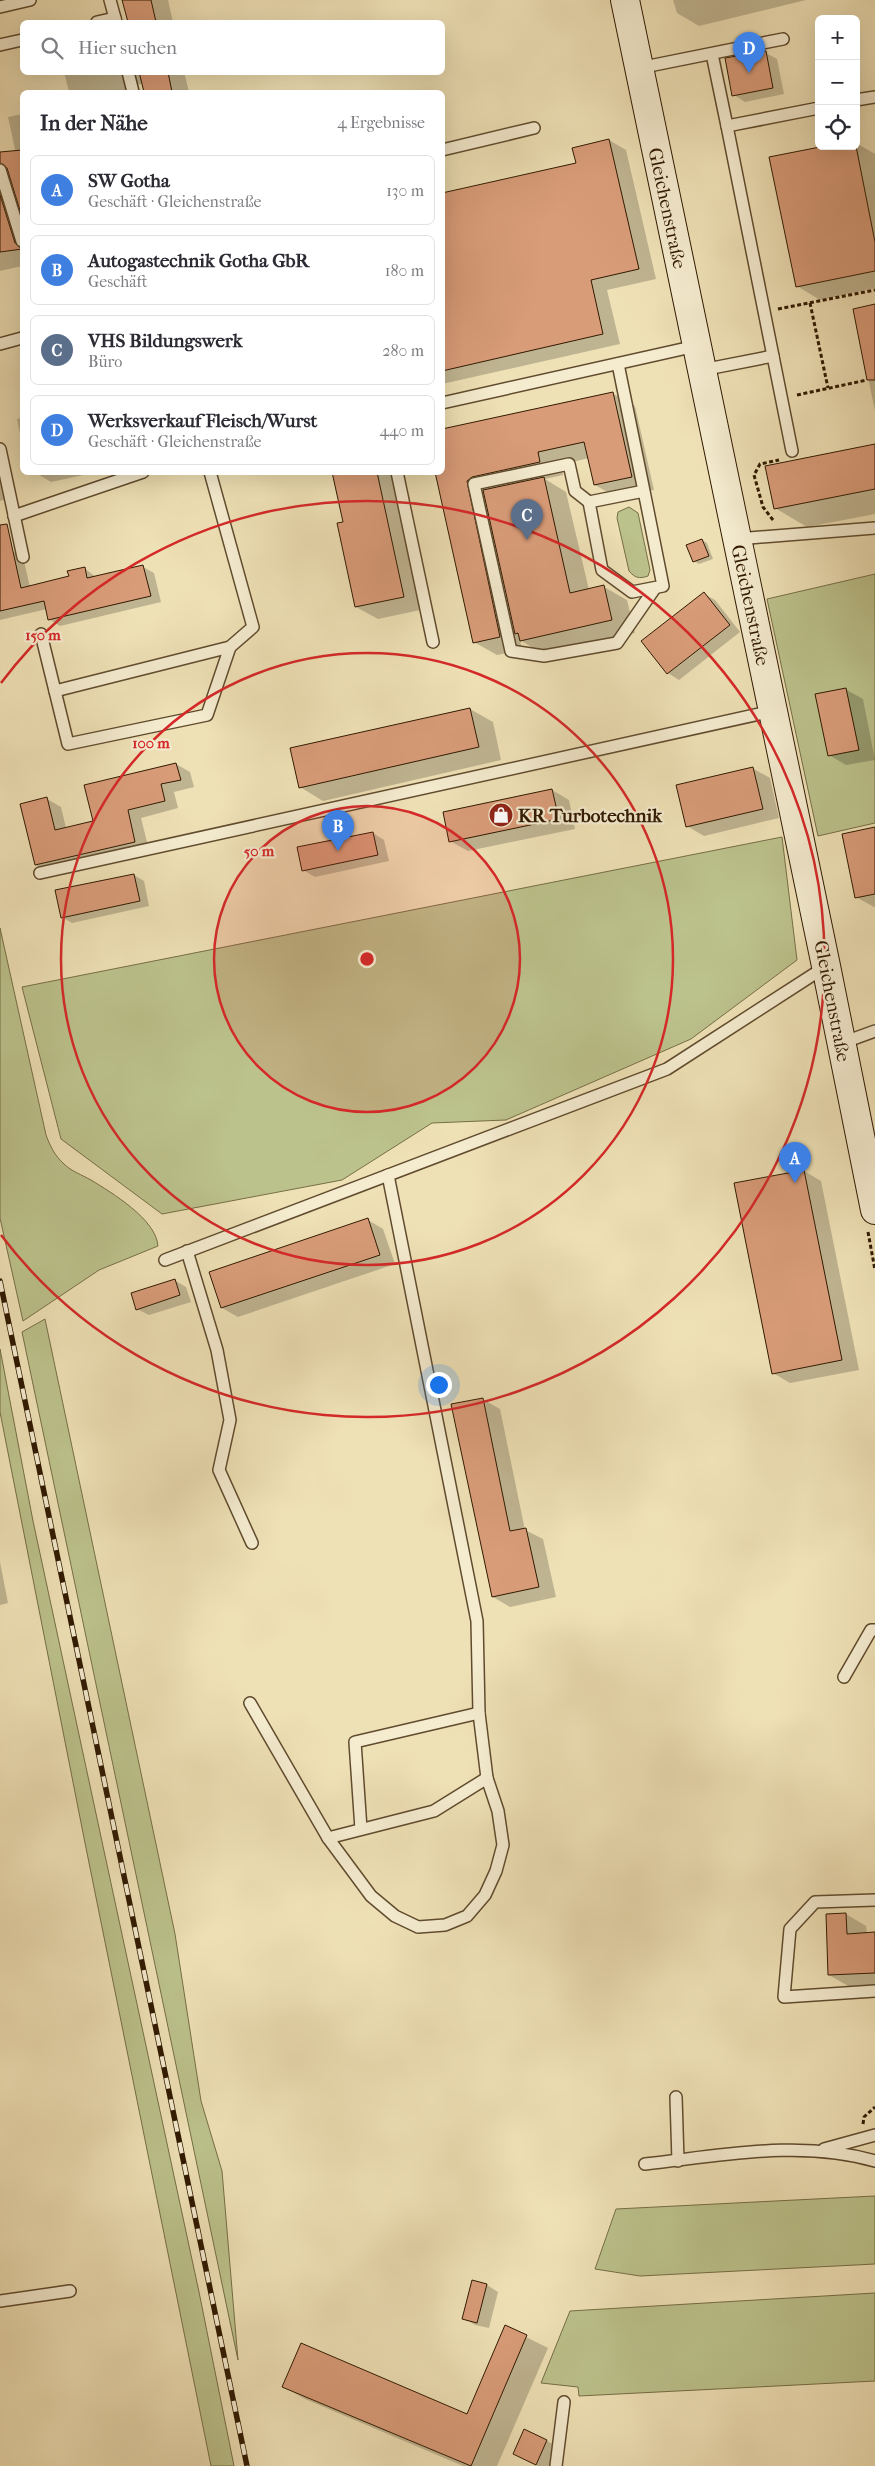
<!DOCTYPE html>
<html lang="de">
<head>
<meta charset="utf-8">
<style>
  :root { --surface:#fff; --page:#f2f2f3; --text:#2b2b33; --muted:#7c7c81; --line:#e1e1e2; --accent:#8f2418 }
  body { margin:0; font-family:"IM FELL French Canon",serif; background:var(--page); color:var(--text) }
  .controls { position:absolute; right:15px; top:15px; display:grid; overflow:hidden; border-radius:8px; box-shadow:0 5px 20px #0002 }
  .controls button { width:45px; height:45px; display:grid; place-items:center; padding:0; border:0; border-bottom:1px solid var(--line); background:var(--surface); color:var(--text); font:25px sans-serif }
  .you { position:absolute; left:438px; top:1384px; width:18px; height:18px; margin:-12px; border:4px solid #fff; border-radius:50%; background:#1a73e8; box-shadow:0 0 0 8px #1a73e833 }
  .badge { display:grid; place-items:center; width:32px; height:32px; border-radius:50%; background:var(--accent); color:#fff; font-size:16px; font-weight:700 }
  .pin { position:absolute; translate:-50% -41px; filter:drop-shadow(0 1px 2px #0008) }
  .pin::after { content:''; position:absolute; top:26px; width:18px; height:15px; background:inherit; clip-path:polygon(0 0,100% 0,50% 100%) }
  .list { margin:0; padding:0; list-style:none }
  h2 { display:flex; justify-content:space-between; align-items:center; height:65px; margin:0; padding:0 20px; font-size:21px }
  h2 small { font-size:16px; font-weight:400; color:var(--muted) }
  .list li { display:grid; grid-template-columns:32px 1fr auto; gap:15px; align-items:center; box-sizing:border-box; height:70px; margin:0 10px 10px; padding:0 10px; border:1px solid var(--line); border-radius:8px }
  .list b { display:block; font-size:19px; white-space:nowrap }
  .list p { margin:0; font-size:16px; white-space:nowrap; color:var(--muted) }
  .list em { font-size:16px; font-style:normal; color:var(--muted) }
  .icon { flex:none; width:28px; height:28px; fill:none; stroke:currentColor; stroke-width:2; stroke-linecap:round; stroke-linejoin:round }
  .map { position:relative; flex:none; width:875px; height:2466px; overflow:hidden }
  .search { position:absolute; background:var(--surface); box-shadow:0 5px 20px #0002; left:20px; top:20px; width:425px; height:55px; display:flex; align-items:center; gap:12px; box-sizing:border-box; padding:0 18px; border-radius:8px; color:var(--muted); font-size:19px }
  .panel { position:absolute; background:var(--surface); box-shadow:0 5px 20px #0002; left:20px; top:90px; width:425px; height:385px; border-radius:8px }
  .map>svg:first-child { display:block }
</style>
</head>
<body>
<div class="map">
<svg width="875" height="2466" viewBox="0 0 875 2466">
  <rect width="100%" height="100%" fill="#efe1b6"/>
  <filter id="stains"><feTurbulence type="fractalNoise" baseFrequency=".004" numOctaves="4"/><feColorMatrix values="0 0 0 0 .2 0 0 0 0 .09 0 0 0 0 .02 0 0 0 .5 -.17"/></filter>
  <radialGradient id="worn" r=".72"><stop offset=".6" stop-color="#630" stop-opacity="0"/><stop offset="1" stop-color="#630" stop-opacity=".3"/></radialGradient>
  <g fill="#bcc28c" stroke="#766e46">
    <path d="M 629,507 L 638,513 L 650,570 L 648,576 C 639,579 635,578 629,571 L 617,518 L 618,512 Z"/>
    <path d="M 875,574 L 875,823 L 818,836 L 767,599 Z"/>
    <path d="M 782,837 L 797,960 L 691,1039 L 506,1120 L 432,1123 L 342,1180 L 162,1214 L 61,1139 L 22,987 Z"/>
    <path d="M 0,928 L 46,1135 C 50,1146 55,1156 64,1164 C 71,1171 82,1175 91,1180 C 112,1193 156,1219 158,1246 L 99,1270 L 23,1321 L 0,1218 Z"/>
    <path d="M 45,1319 L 175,1934 L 201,2101 L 222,2171 L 238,2360 L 22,1332 Z"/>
    <path d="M 0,1349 L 33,1521 L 199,2292 L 234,2466 L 211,2466 L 85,1843 L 0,1412 Z"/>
    <path d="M 875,2196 L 875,2264 L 640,2276 L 595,2269 L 616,2209 Z"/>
    <path d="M 875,2293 L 875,2381 L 579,2396 L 578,2387 L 541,2383 L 570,2311 Z"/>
  </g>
  <g fill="#0003">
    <path d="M 124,0 L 168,0 L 173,22 L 129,22 Z"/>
    <path d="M 673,0 L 806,0 L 699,26 L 677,13 Z"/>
    <path d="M 766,53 L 777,59 L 784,94 L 745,102 L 734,95 Z"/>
    <path d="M 64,72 L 184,72 L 189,92 L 145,92 L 142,79 L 141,84 L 128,87 L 129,92 L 69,92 Z"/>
    <path d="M 22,114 L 22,182 L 8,117 Z"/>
    <path d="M 609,140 L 626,150 L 656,279 L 607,290 L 620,344 L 442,384 L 442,195 L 577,164 Z"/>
    <path d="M 856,143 L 875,154 L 875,288 L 820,300 L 797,286 L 831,146 L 856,146 Z"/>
    <path d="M 0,192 L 14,200 L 15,222 L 22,253 L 22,266 L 0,271 Z"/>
    <path d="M 875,305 L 875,411 L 854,310 Z"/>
    <path d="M 612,393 L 635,406 L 654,490 L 618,498 L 595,485 L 589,458 L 560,465 L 563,475 L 545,479 L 566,492 L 589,590 L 604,587 L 627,600 L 635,633 L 543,654 L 520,640 L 522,650 L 497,655 L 474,642 L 442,472 Z"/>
    <path d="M 22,418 L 22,443 L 17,419 Z"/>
    <path d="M 875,445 L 875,514 L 807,527 L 775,508 Z"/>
    <path d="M 0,466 L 7,499 L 0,501 Z"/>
    <path d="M 34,472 L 97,472 L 51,482 Z"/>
    <path d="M 334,472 L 396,472 L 425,609 L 378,619 L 356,607 L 345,523 Z"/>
    <path d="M 702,540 L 707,543 L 713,559 L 699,564 L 694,561 Z"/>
    <path d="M 12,551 L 23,557 L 30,587 L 70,577 L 84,568 L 96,577 L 143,567 L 154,573 L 161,602 L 60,626 L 49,619 L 47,609 L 0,620 L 0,553 Z"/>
    <path d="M 704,594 L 715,600 L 740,632 L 679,680 L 668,673 Z"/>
    <path d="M 845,689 L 863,699 L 875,760 L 846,765 L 829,755 Z"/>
    <path d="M 470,709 L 493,722 L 501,760 L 323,801 L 300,787 Z"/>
    <path d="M 176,764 L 190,772 L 194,787 L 174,792 L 178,808 L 141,818 L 149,850 L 50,873 L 36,865 L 47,799 L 61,807 L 66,828 L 94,822 L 86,786 Z"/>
    <path d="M 752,768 L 770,778 L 779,818 L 704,836 L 687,826 Z"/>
    <path d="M 552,790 L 569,800 L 575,829 L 468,851 L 450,841 Z"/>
    <path d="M 875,829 L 875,907 L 874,907 L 856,897 Z"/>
    <path d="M 373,833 L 384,840 L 389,861 L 315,877 L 303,870 Z"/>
    <path d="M 134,875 L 144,881 L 149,906 L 72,923 L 62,917 Z"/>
    <path d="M 804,1171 L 821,1181 L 859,1370 L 790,1383 L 773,1373 Z"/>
    <path d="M 368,1220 L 383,1229 L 395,1264 L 238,1317 L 222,1308 L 210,1273 Z"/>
    <path d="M 174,1280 L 186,1287 L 191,1302 L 149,1315 L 137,1309 Z"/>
    <path d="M 482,1399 L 500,1409 L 525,1530 L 543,1539 L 556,1597 L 510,1607 L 493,1597 Z"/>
    <path d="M 0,1562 L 8,1603 L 0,1605 Z"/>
    <path d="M 846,1914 L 866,1926 L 867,1934 L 875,1934 L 875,1986 L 850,1987 L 829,1975 Z"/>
    <path d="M 473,2281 L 487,2285 L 498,2292 L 489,2328 L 475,2325 L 463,2318 Z"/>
    <path d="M 506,2327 L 548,2348 L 497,2466 L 463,2466 L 305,2399 L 284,2387 L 468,2415 Z"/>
    <path d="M 547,2441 L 558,2447 L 549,2466 L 538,2466 L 526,2460 Z"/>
  </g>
  <g fill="#d99c79" stroke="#301901">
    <path d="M 122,0 L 151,0 L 156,22 L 128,22 Z"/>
    <path d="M 766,51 L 773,88 L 732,96 L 725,58 Z"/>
    <path d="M 139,72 L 168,72 L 172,92 L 144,92 Z"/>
    <path d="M 609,139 L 639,269 L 591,280 L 603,334 L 442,371 L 442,193 L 576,163 L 572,148 Z"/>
    <path d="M 825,146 L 856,146 L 875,242 L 875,271 L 796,287 L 769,157 Z"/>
    <path d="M 22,150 L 22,217 L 7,168 L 0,163 L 0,152 Z"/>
    <path d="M 0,195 L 15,243 L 22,249 L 0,252 Z"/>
    <path d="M 875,304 L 875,380 L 867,380 L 853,309 Z"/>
    <path d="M 613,392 L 632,477 L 594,485 L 584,442 L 538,452 L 540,462 L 472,477 L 467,481 L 500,637 L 473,643 L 435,472 L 442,472 L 442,429 Z"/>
    <path d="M 875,444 L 875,489 L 774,509 L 765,466 Z"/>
    <path d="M 332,472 L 377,472 L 404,597 L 355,607 L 337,523 L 343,522 Z"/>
    <path d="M 544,477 L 570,593 L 604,585 L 612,620 L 520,641 L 518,633 L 515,634 L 483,490 Z"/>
    <path d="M 7,524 L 21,588 L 69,576 L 67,571 L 85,567 L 87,578 L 143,565 L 151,596 L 48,620 L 44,601 L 0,611 L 0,525 Z"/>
    <path d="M 702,539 L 709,556 L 693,562 L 686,545 Z"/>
    <path d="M 704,592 L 730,625 L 667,674 L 641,641 Z"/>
    <path d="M 846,688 L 859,750 L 828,756 L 815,694 Z"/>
    <path d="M 470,708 L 479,747 L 299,788 L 290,748 Z"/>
    <path d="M 176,763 L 181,780 L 161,784 L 165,801 L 128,810 L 135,842 L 35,865 L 20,804 L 47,797 L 55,830 L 93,821 L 84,785 Z"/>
    <path d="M 753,767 L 763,809 L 686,827 L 676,785 Z"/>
    <path d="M 552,789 L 559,819 L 449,842 L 443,812 Z"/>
    <path d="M 875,827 L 875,894 L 855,898 L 842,834 Z"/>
    <path d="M 373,832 L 378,855 L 302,871 L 297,847 Z"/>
    <path d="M 134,874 L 140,901 L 61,918 L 55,890 Z"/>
    <path d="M 804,1170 L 842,1360 L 772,1374 L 734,1183 Z"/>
    <path d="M 368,1218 L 380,1255 L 221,1308 L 209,1272 Z"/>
    <path d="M 175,1279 L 180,1295 L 136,1310 L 131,1293 Z"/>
    <path d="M 483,1398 L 510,1531 L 526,1528 L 539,1587 L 492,1597 L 451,1404 Z"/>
    <path d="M 846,1913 L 847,1934 L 875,1932 L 875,1973 L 828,1975 L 826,1914 Z"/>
    <path d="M 472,2280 L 487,2284 L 477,2323 L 462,2319 Z"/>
    <path d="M 505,2325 L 527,2335 L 471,2466 L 282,2387 L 301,2343 L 467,2414 Z"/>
    <path d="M 524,2429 L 547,2440 L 536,2465 L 513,2454 Z"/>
  </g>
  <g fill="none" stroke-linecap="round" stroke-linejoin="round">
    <defs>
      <g id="lane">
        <path d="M 110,0 L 116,22"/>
        <path d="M 0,7 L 30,0"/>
        <path d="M 97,22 L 115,18"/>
        <path d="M 0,45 L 22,40"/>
        <path d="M 712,54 L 727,126"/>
        <path d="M 639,68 L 783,39"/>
        <path d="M 128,72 L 133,92"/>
        <path d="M 856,100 L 875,97"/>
        <path d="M 442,150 L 534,128"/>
        <path d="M 0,170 L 22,241"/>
        <path d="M 0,344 L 22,338"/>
        <path d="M 773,356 L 727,126 L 819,108"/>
        <path d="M 618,364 L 644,491 L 589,502 L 602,570 L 632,592 L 663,586 L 644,491"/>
        <path d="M 702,370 L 773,356 L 792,451"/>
        <path d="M 442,403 L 696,346"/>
        <path d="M 0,449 L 23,557"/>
        <path d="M 397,472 L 433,642"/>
        <path d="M 589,502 L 575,491 L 569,464 L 474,484 L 511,651 L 544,656 L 617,643 L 655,588"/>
        <path d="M 14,516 L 143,472"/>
        <path d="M 737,539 L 875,528"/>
        <path d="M 41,634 L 55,691 L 230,647 L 253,627 L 210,472"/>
        <path d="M 55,691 L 68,744 L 207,715 L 230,647"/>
        <path d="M 40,873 L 773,711"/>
        <path d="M 842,1043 L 875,1031"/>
        <path d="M 187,1251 L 217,1350 L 230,1420 L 219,1470 L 252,1543"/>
        <path d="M 165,1260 L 667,1069 L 825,967"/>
        <path d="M 844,1677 L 871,1630 L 875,1630"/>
        <path d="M 250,1703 L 328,1838 L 371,1896 L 395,1916 L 418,1927 L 445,1925 L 467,1916 L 485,1895 L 496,1871 L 503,1845 L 498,1811 L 487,1778 L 479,1713 L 477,1621 L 388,1175"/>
        <path d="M 361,1829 L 355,1742 L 479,1713"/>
        <path d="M 328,1838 L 434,1811 L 487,1778"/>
        <path d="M 875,1900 L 815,1902 L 790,1929 L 784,1997 L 875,1991"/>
        <path d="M 676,2097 L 678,2161"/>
        <path d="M 824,2149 L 875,2135"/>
        <path d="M 645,2164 C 720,2156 801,2139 875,2161"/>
        <path d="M 0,2301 L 70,2291"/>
        <path d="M 556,2466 L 564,2402"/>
      </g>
      <path id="secondary" d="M 625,0 L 826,966 L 875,1210"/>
    </defs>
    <use href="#lane" stroke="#604b2e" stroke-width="14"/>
    <use href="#secondary" stroke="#301901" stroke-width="30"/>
    <g stroke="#301901" stroke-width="3" stroke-dasharray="4 2.5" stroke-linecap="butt">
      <path d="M 810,303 L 828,388"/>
      <path d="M 778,309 L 875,290"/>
      <path d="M 797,395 L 867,380"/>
      <path d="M 773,520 L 763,507 L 754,475 L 760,464 L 779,460"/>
      <path d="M 868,1232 L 875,1270"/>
      <path d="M 863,2124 L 864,2117 L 875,2107"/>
    </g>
    <use href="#lane" stroke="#f5ecd0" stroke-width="11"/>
    <use href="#secondary" stroke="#f5ecd0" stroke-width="28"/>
    <defs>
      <path id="rail" d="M 0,1281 L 247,2466"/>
    </defs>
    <use href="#rail" stroke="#301901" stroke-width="5.5"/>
    <use href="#rail" stroke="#f5ecd0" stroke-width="4" stroke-dasharray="11" stroke-linecap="butt"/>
  </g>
  <circle cx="367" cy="959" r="153" fill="#d62828" fill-opacity=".12"/>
  <g fill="none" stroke="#d62828" stroke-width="2.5">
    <circle cx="367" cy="959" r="153"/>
    <circle cx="367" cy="959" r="306"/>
    <path d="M1 683A458 458 0 1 1 1 1235"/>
  </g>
  <defs>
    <symbol id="shop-disc" viewBox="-11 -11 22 22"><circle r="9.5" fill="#8f2418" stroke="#f5ecd0"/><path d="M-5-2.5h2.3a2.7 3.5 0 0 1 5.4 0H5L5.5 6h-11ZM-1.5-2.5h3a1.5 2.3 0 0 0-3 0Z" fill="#fff"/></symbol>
  </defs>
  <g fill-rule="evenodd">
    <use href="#shop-disc" x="487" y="801" width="28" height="28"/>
  </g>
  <g text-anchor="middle" stroke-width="4.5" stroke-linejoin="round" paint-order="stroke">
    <g font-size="19" fill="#301901" stroke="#f5ecd0">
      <text transform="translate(668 208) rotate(78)" y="7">Gleichenstraße</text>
      <text transform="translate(751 605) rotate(78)" y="7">Gleichenstraße</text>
      <text transform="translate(833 1001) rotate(79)" y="7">Gleichenstraße</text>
    </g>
    <g font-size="19" font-weight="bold" fill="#301901" stroke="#f5ecd0" text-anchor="start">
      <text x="518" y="822">KR Turbotechnik</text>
    </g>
  </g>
  <circle cx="367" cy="959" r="8" fill="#d62828" stroke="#f5ecd0" stroke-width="2.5"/>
  <g font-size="15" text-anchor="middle" font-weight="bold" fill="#d62828" stroke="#f5ecd0" stroke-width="4.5" stroke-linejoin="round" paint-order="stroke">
    <text x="43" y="640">150 m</text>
    <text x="151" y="748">100 m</text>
    <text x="259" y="856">50 m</text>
  </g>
  <rect width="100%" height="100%" filter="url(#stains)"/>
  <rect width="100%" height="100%" fill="url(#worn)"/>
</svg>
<div class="controls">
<button>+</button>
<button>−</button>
<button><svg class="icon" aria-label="locate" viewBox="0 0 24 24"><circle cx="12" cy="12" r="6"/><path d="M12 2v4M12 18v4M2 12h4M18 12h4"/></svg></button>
</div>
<div class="you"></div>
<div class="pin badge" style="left:795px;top:1183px;background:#3f7fe0">A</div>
<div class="pin badge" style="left:338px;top:851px;background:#3f7fe0">B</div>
<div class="pin badge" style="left:527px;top:540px;background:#5c6f8a">C</div>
<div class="pin badge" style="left:749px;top:73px;background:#3f7fe0">D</div>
<div class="search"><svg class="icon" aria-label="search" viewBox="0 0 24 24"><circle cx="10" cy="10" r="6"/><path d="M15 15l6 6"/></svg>Hier suchen</div>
<section class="panel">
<h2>In der Nähe<small>4 Ergebnisse</small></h2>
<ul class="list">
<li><span class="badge" style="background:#3f7fe0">A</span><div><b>SW Gotha</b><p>Geschäft · Gleichenstraße</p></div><em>130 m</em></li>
<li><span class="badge" style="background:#3f7fe0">B</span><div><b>Autogastechnik Gotha GbR</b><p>Geschäft</p></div><em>180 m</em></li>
<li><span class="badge" style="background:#5c6f8a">C</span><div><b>VHS Bildungswerk</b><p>Büro</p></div><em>280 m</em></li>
<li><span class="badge" style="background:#3f7fe0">D</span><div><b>Werksverkauf Fleisch/Wurst</b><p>Geschäft · Gleichenstraße</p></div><em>440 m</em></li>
</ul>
</section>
</div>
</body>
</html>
